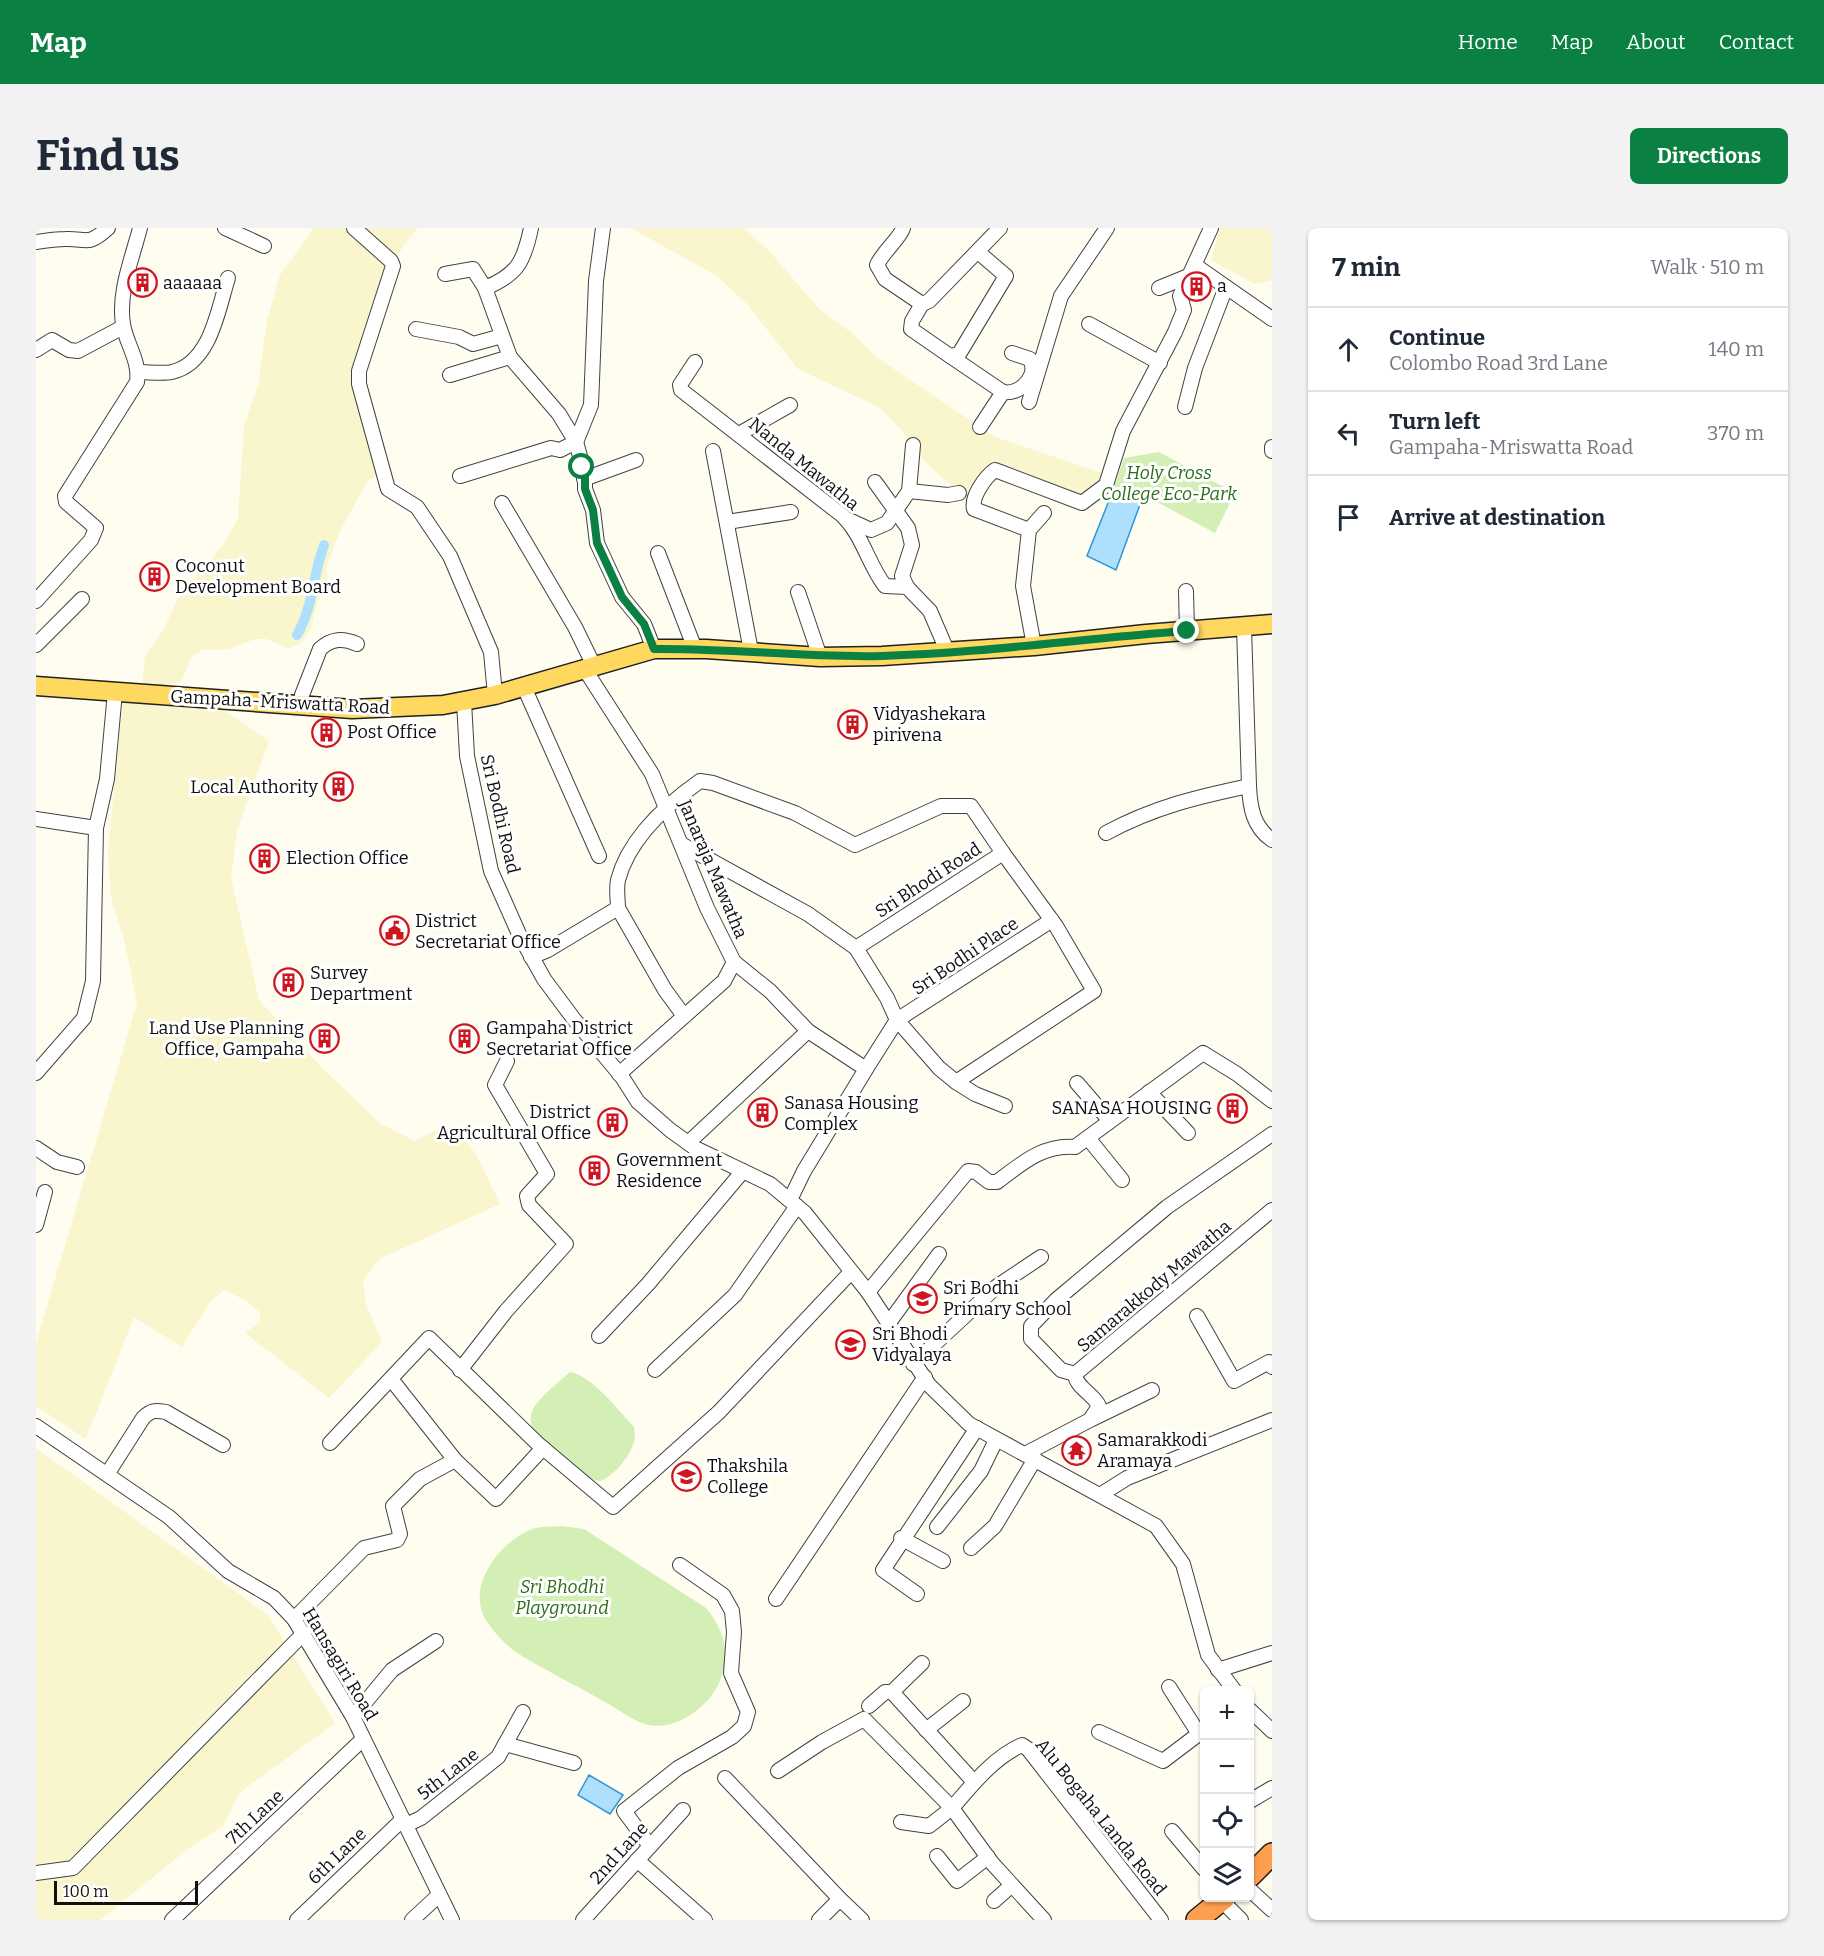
<!DOCTYPE html>
<html lang="en">
<head>
<meta charset="utf-8">
<style>
  :root { --surface:#fff; --page:#f2f2f3; --text:#1f2937; --muted:#747a83; --line:#e0e1e3; --accent:#0b8043 }
  body { margin:0; font-family:Bitter,serif; background:var(--page); color:var(--text) }
  .controls { position:absolute; right:18px; bottom:18px; display:grid; overflow:hidden; border-radius:9px; box-shadow:0 2px 4px #0004 }
  .controls button { width:54px; height:54px; display:grid; place-items:center; padding:0; border:0; border-bottom:2px solid var(--line); background:var(--surface); color:var(--text); font:30px sans-serif }
  .scale { position:absolute; left:18px; bottom:15px; width:144px; box-sizing:border-box; padding-left:6px; border:3px solid #0f0f0f; border-top:0; font-size:16px; line-height:21px; white-space:nowrap; color:#0f0f0f; -webkit-text-stroke:4px #fff; paint-order:stroke }
  .stop { position:absolute; width:18px; height:18px; margin:-14px; border:4px solid #0b8043; border-radius:50%; background:#fff }
  .stop.end { background:#0b8043; border-color:#fff; box-shadow:0 2px 6px #0008 }
  .list { margin:0; padding:0; list-style:none }
  h2 { display:flex; justify-content:space-between; align-items:center; height:78px; margin:0; padding:0 24px; font-size:26px }
  h2 small { font-size:20px; font-weight:400; color:var(--muted) }
  .list li { display:grid; grid-template-columns:39px 1fr auto; gap:18px; align-items:center; box-sizing:border-box; height:84px; padding:0 24px; border-top:2px solid var(--line) }
  .list b { display:block; font-size:22px; white-space:nowrap }
  .list p { margin:0; font-size:20px; white-space:nowrap; color:var(--muted) }
  .list em { font-size:20px; font-style:normal; color:var(--muted) }
  .icon { flex:none; width:33px; height:33px; fill:none; stroke:currentColor; stroke-width:2; stroke-linecap:round; stroke-linejoin:round }
  .map { position:relative; flex:none; width:1236px; height:1692px; overflow:hidden; border-radius:9px }
  header { display:flex; align-items:center; gap:36px; box-sizing:border-box; height:84px; padding:0 30px; background:var(--accent); color:#fff }
  header strong { font-size:28px }
  nav { display:flex; gap:33px; margin-inline-start:auto; font-size:21px }
  .intro { display:flex; align-items:center; justify-content:space-between; box-sizing:border-box; height:144px; padding:0 36px }
  h1 { margin:0; font-size:42px }
  .button { padding:15px 27px; border-radius:9px; background:var(--accent); color:#fff; font-size:21px; font-weight:700 }
  main { display:flex; gap:36px; padding:0 36px }
  aside { flex:1; background:var(--surface); border-radius:9px; box-shadow:0 2px 4px #0004 }
  .map>svg:first-child { display:block }
</style>
</head>
<body>
<header>
<strong>Map</strong>
<nav><a>Home</a><a>Map</a><a>About</a><a>Contact</a></nav>
</header>
<div class="intro"><h1>Find us</h1><a class="button">Directions</a></div>
<main>
<div class="map">
<svg width="1236" height="1692" viewBox="0 0 1236 1692">
  <rect width="100%" height="100%" fill="#fffcf0"/>
  <g fill="#f9f5cc">
    <path d="M 278,0 L 381,0 L 361,27 L 349,54 L 321,144 L 343,245 L 331,254 L 304,303 L 290,340 L 292,355 L 284,364 L 275,400 L 266,414 L 253,421 L 231,411 L 219,411 L 193,421 L 166,422 L 156,428 L 145,454 L 106,461 L 109,428 L 128,401 L 141,372 L 187,317 L 202,291 L 208,197 L 222,158 L 231,93 L 244,47 Z"/>
    <path d="M 595,0 L 708,0 L 735,25 L 783,81 L 816,105 L 840,129 L 959,209 L 1066,245 L 1061,261 L 1045,274 L 963,249 L 953,250 L 937,277 L 888,233 L 867,204 L 844,180 L 762,141 L 711,76 L 681,48 Z"/>
    <path d="M 1184,0 L 1236,0 L 1236,52 L 1219,56 L 1175,32 Z"/>
    <path d="M 87,470 L 185,480 L 233,513 L 201,603 L 195,650 L 223,772 L 287,841 L 345,896 L 379,913 L 404,900 L 423,903 L 441,928 L 464,976 L 343,1031 L 327,1053 L 330,1076 L 346,1114 L 293,1170 L 209,1105 L 225,1093 L 223,1084 L 211,1073 L 188,1062 L 174,1074 L 146,1119 L 98,1089 L 50,1211 L 0,1178 L 0,1115 L 101,775 L 88,712 L 75,669 L 72,624 Z"/>
    <path d="M 0,1220 L 232,1387 L 299,1495 L 203,1565 L 187,1598 L 153,1620 L 64,1692 L 0,1692 Z"/>
  </g>
  <g fill="#d3efb5">
    <path d="M 1123,224 L 1199,265 L 1179,305 L 1110,268 L 1106,271 L 1078,260 L 1088,230 Z"/>
    <path d="M 534,1144 C 555,1147 584,1184 598,1199 C 604,1218 582,1245 565,1253 C 549,1254 503,1215 496,1199 C 494,1194 495,1185 497,1181 C 505,1167 523,1154 534,1144 Z"/>
    <path d="M 525,1298 L 548,1301 L 670,1380 C 689,1403 695,1426 683,1455 C 672,1480 637,1505 609,1496 C 595,1492 581,1480 569,1474 C 539,1456 505,1441 477,1422 C 468,1415 458,1404 452,1395 C 427,1361 464,1312 497,1301 C 505,1298 516,1299 525,1298 Z"/>
  </g>
  <g fill="#aee0fd" stroke="#2d97dc" stroke-width="1.5">
    <path d="M 1078,260 L 1106,271 L 1080,342 L 1051,328 Z"/>
    <path d="M 553,1547 L 587,1567 L 574,1586 L 542,1567 Z"/>
  </g>
  <g fill="none" stroke-linecap="round" stroke-linejoin="round">
    <path stroke="#aee0fd" stroke-width="10" d="M 261,407 C 277,380 277,346 288,317"/>
    <defs>
      <g id="minor">
        <path d="M 189,0 L 228,18"/>
        <path d="M 318,0 L 355,33 L 357,38 L 323,143 L 323,156 L 352,261 L 381,279 L 414,328 L 455,424 L 459,467"/>
        <path d="M 495,0 C 488,34 481,47 449,60 L 474,129 L 523,186 L 540,214 L 549,246 L 549,261 L 557,282 L 561,315 L 586,369 L 608,396 L 618,421"/>
        <path d="M 867,0 C 865,9 846,25 841,37 L 849,51 L 886,76 L 893,73 L 964,0"/>
        <path d="M 0,14 C 9,13 19,11 29,11 C 51,10 51,19 72,0"/>
        <path d="M 1160,38 L 1236,91"/>
        <path d="M 409,46 L 437,41 L 449,60"/>
        <path d="M 1123,60 L 1155,47"/>
        <path d="M 886,76 L 876,93 L 875,101 L 914,128 L 923,126 L 970,48 L 942,24"/>
        <path d="M 1053,96 L 1124,135"/>
        <path d="M 380,101 L 423,109 L 437,116 L 466,108"/>
        <path d="M 0,122 L 16,112 L 33,122 L 42,123 L 87,99"/>
        <path d="M 914,128 L 967,164 L 944,199"/>
        <path d="M 659,134 L 644,157 L 645,162 L 807,288 C 827,308 832,336 849,358 L 871,359 L 894,383 L 912,425"/>
        <path d="M 102,144 C 113,144 126,146 136,144 C 175,135 182,81 192,50"/>
        <path d="M 414,147 L 474,129"/>
        <path d="M 967,164 C 984,167 1003,148 994,131 L 976,125"/>
        <path d="M 993,174 L 1025,68 L 1071,0"/>
        <path d="M 1149,179 L 1159,140 L 1190,59"/>
        <path d="M 703,206 L 754,177"/>
        <path d="M 1236,219 L 1236,223"/>
        <path d="M 677,223 L 715,423"/>
        <path d="M 424,248 L 515,220 L 524,222 L 540,214 L 555,177 L 560,53 L 567,0"/>
        <path d="M 548,251 L 600,232"/>
        <path d="M 839,254 L 872,300 L 876,317 L 866,348 L 871,359"/>
        <path d="M 873,263 L 912,267 L 923,265"/>
        <path d="M 466,275 L 539,399 L 558,438"/>
        <path d="M 813,292 L 835,302 L 851,295 L 873,263 L 877,217"/>
        <path d="M 691,294 L 755,284"/>
        <path d="M 993,302 L 1008,285"/>
        <path d="M 622,325 L 659,421"/>
        <path d="M 1150,363 L 1151,403"/>
        <path d="M 762,364 L 784,429"/>
        <path d="M 0,373 L 55,312 L 60,300 L 30,274 L 29,268 L 101,154 C 104,132 90,116 87,96 C 82,64 96,31 104,0"/>
        <path d="M 1208,399 L 1213,558"/>
        <path d="M 0,417 L 46,371"/>
        <path d="M 998,418 L 987,358 L 993,302 L 938,281 C 935,269 949,249 959,242 L 1046,275 L 1070,257 L 1087,203 L 1139,104 L 1148,82 L 1144,68 L 1175,0"/>
        <path d="M 548,440 L 616,546 L 671,680 L 698,734 L 734,763 L 772,803 L 830,841 L 768,943 L 754,972"/>
        <path d="M 488,459 L 563,628"/>
        <path d="M 428,474 L 431,528 L 455,643 L 483,706 L 508,751 L 537,790 L 586,849 L 602,874 L 634,902 L 659,920 L 734,956 L 769,985 L 832,1064 L 893,1157 L 933,1196 L 1120,1298 L 1147,1336 L 1172,1427 L 1198,1462"/>
        <path d="M 265,478 L 266,467 L 284,421 C 296,410 307,410 321,416"/>
        <path d="M 0,591 L 60,600 L 71,551 L 79,464"/>
        <path d="M 1070,605 C 1118,579 1161,569 1213,558 C 1214,579 1217,599 1236,612"/>
        <path d="M 967,625 L 1020,698 L 1058,763 L 920,854 L 903,840 L 861,792 L 1016,692"/>
        <path d="M 582,680 C 582,672 580,661 582,652 C 593,610 630,577 664,553 L 677,555 L 759,585 L 819,617 L 905,578 L 935,578 L 967,625 L 820,720 L 772,686 L 645,616"/>
        <path d="M 820,720 L 851,770 L 861,792 L 830,841"/>
        <path d="M 495,729 L 512,722 L 582,680 L 629,762 L 648,788"/>
        <path d="M 0,845 L 48,790 L 57,753 L 60,600"/>
        <path d="M 583,846 L 688,753 L 698,734"/>
        <path d="M 920,854 L 939,866 L 969,878"/>
        <path d="M 1041,855 L 1074,893"/>
        <path d="M 1113,864 L 1152,905"/>
        <path d="M 1052,910 L 1086,952"/>
        <path d="M 652,915 L 772,803"/>
        <path d="M 0,920 L 21,934 L 41,939"/>
        <path d="M 0,997 L 9,964"/>
        <path d="M 832,1064 L 932,943 L 940,944 L 953,954 L 961,954 C 985,936 1007,916 1039,919 L 1167,825 L 1201,846 L 1236,873"/>
        <path d="M 1161,1088 L 1198,1153 L 1233,1134 L 1236,1139"/>
        <path d="M 852,1096 L 903,1026"/>
        <path d="M 563,1108 L 612,1056 L 707,943"/>
        <path d="M 877,1136 L 960,1059 L 1005,1029"/>
        <path d="M 424,1142 L 470,1083 L 530,1016 L 493,977 L 491,968 L 511,946 L 459,857 L 471,833"/>
        <path d="M 619,1142 L 699,1067 L 761,978"/>
        <path d="M 1039,1146 L 1025,1142 L 995,1111 L 995,1098 L 1020,1072 L 1131,979 L 1236,906"/>
        <path d="M 355,1151 L 419,1232"/>
        <path d="M 1056,1191 L 1116,1162"/>
        <path d="M 0,1198 L 133,1289 L 192,1343 L 238,1370 L 258,1391 L 317,1489 L 416,1692"/>
        <path d="M 294,1215 L 393,1110 L 501,1215 L 577,1279 L 683,1184 L 815,1044"/>
        <path d="M 989,1226 L 1054,1192 L 1063,1178 C 1058,1166 1040,1160 1039,1146 L 1236,982"/>
        <path d="M 72,1245 L 107,1190 C 115,1182 119,1182 130,1184 L 187,1217"/>
        <path d="M 1064,1267 L 1091,1250 L 1236,1192"/>
        <path d="M 901,1299 L 945,1243 L 960,1212"/>
        <path d="M 865,1310 L 907,1333"/>
        <path d="M 935,1320 L 959,1298 L 999,1231"/>
        <path d="M 881,1366 L 847,1342 L 941,1200"/>
        <path d="M 740,1371 L 889,1149"/>
        <path d="M 258,1391 L 328,1320 L 361,1312 L 364,1306 L 357,1278 L 384,1251 L 419,1232 L 460,1271 L 507,1220"/>
        <path d="M 1182,1442 L 1236,1425"/>
        <path d="M 1133,1459 L 1163,1506"/>
        <path d="M 856,1464 L 938,1554"/>
        <path d="M 833,1478 L 849,1464 L 856,1464 L 886,1435"/>
        <path d="M 1214,1482 L 1236,1503"/>
        <path d="M 317,1489 L 356,1442 L 400,1413"/>
        <path d="M 890,1502 L 927,1473"/>
        <path d="M 1063,1504 L 1127,1533 L 1168,1502"/>
        <path d="M 469,1516 L 538,1535"/>
        <path d="M 742,1543 L 786,1514 L 828,1491 L 916,1580 C 936,1557 958,1529 986,1517 L 992,1521 L 1125,1692"/>
        <path d="M 689,1550 L 804,1671"/>
        <path d="M 1214,1573 L 1236,1560"/>
        <path d="M 865,1594 L 893,1598 L 916,1580 L 956,1635 L 1008,1692"/>
        <path d="M 370,1597 L 385,1590 L 462,1529 L 487,1484"/>
        <path d="M 1136,1603 L 1168,1641"/>
        <path d="M 614,1618 L 588,1583 L 642,1540 L 696,1509 L 708,1498 L 712,1484 L 695,1445 L 698,1404 L 696,1383 L 687,1367 L 644,1337"/>
        <path d="M 901,1628 L 921,1653 L 952,1629"/>
        <path d="M 601,1632 L 669,1692"/>
        <path d="M 0,1645 L 37,1640 L 268,1405"/>
        <path d="M 1214,1662 L 1236,1682"/>
        <path d="M 1185,1672 L 1205,1692"/>
        <path d="M 958,1673 L 976,1657"/>
        <path d="M 136,1692 L 327,1511"/>
        <path d="M 261,1692 L 367,1591"/>
        <path d="M 376,1692 L 403,1667"/>
        <path d="M 547,1692 L 647,1582"/>
        <path d="M 783,1692 L 804,1671 L 826,1692"/>
      </g>
      <path id="major" d="M 0,458 L 316,481 L 407,477 L 459,467 L 618,421 L 670,421 L 784,429 L 846,428 L 998,418 L 1110,406 L 1236,396"/>
      <g id="highway">
        <path d="M 1214,1648 L 1236,1626"/>
        <path d="M 1161,1692 L 1188,1670"/>
      </g>
    </defs>
    <use href="#minor" stroke="#424242" stroke-width="16"/>
    <use href="#major" stroke="#202020" stroke-width="21"/>
    <use href="#highway" stroke="#202020" stroke-width="24"/>
    <use href="#minor" stroke="#fff" stroke-width="14"/>
    <use href="#major" stroke="#ffd860" stroke-width="18"/>
    <use href="#highway" stroke="#ff9e4e" stroke-width="21"/>
  </g>
  <g fill="none" stroke-linecap="round" stroke-linejoin="round">
    <path stroke="#0b8043" stroke-width="8" d="M 546,239 L 549,246 L 549,261 L 557,282 L 561,315 L 586,369 L 608,396 L 618,421 C 695,420 770,430 846,428 C 949,425 1049,410 1151,403"/>
  </g>
  <defs>
    <symbol id="building-ring" viewBox="-11 -11 22 22"><circle r="9.5" fill="#fff" stroke="#cf1620" stroke-width="1.5"/><path d="M-4-6H4V6H1V3H-1V6H-4ZM-2.5-4.3h1.7v1.8h-1.7ZM.8-4.3h1.7v1.8H.8ZM-2.5-1h1.7V.8h-1.7ZM.8-1h1.7V.8H.8Z" fill="#cf1620"/></symbol>
    <symbol id="civic-ring" viewBox="-11 -11 22 22"><circle r="9.5" fill="#fff" stroke="#cf1620" stroke-width="1.5"/><path d="M-.6-6.5H3V-4.5H.6V-3L4-1V1h2V6H-6V1h2V-1L-.6-3ZM-1.2 2.5V6h2.4V2.5Z" fill="#cf1620"/></symbol>
    <symbol id="school-ring" viewBox="-11 -11 22 22"><circle r="9.5" fill="#fff" stroke="#cf1620" stroke-width="1.5"/><path d="M0-5L7-2L0 1L-7-2ZM-4 1L0 2.5L4 1V4Q0 6-4 4Z" fill="#cf1620"/></symbol>
    <symbol id="temple-ring" viewBox="-11 -11 22 22"><circle r="9.5" fill="#fff" stroke="#cf1620" stroke-width="1.5"/><path d="M0-6L5-2H3V0L6.5 2.5H4V6H1.5V3h-3V6H-4V2.5H-6.5L-3 0V-2H-5Z" fill="#cf1620"/></symbol>
  </defs>
  <g fill-rule="evenodd">
    <use href="#building-ring" x="90" y="38" width="33" height="33"/>
    <use href="#building-ring" x="1144" y="42" width="33" height="33"/>
    <use href="#building-ring" x="102" y="332" width="33" height="33"/>
    <use href="#building-ring" x="800" y="480" width="33" height="33"/>
    <use href="#building-ring" x="274" y="488" width="33" height="33"/>
    <use href="#building-ring" x="286" y="542" width="33" height="33"/>
    <use href="#building-ring" x="212" y="614" width="33" height="33"/>
    <use href="#civic-ring" x="342" y="686" width="33" height="33"/>
    <use href="#building-ring" x="236" y="738" width="33" height="33"/>
    <use href="#building-ring" x="272" y="794" width="33" height="33"/>
    <use href="#building-ring" x="412" y="794" width="33" height="33"/>
    <use href="#building-ring" x="1180" y="864" width="33" height="33"/>
    <use href="#building-ring" x="710" y="868" width="33" height="33"/>
    <use href="#building-ring" x="560" y="878" width="33" height="33"/>
    <use href="#building-ring" x="542" y="926" width="33" height="33"/>
    <use href="#school-ring" x="870" y="1054" width="33" height="33"/>
    <use href="#school-ring" x="798" y="1100" width="33" height="33"/>
    <use href="#temple-ring" x="1024" y="1206" width="33" height="33"/>
    <use href="#school-ring" x="634" y="1232" width="33" height="33"/>
  </g>
  <g text-anchor="middle" stroke-width="6" stroke-linejoin="round" paint-order="stroke">
    <g font-size="18" fill="#0f0f0f" stroke="#fff" text-anchor="start">
      <text x="127" y="61">aaaaaa</text>
      <text x="1181" y="64">a</text>
      <text x="139" y="344">Coconut<tspan x="139" dy="21">Development Board</tspan></text>
      <text x="837" y="492">Vidyashekara<tspan x="837" dy="21">pirivena</tspan></text>
      <text x="311" y="510">Post Office</text>
      <text x="282" y="565" text-anchor="end">Local Authority</text>
      <text x="250" y="636">Election Office</text>
      <text x="379" y="699">District<tspan x="379" dy="21">Secretariat Office</tspan></text>
      <text x="274" y="751">Survey<tspan x="274" dy="21">Department</tspan></text>
      <text x="268" y="806" text-anchor="end">Land Use Planning<tspan x="268" dy="21">Office, Gampaha</tspan></text>
      <text x="450" y="806">Gampaha District<tspan x="450" dy="21">Secretariat Office</tspan></text>
      <text x="748" y="881">Sanasa Housing<tspan x="748" dy="21">Complex</tspan></text>
      <text x="1176" y="886" text-anchor="end">SANASA HOUSING</text>
      <text x="555" y="890" text-anchor="end">District<tspan x="555" dy="21">Agricultural Office</tspan></text>
      <text x="580" y="938">Government<tspan x="580" dy="21">Residence</tspan></text>
      <text x="907" y="1066">Sri Bodhi<tspan x="907" dy="21">Primary School</tspan></text>
      <text x="836" y="1112">Sri Bhodi<tspan x="836" dy="21">Vidyalaya</tspan></text>
      <text x="1061" y="1218">Samarakkodi<tspan x="1061" dy="21">Aramaya</tspan></text>
      <text x="671" y="1244">Thakshila<tspan x="671" dy="21">College</tspan></text>
    </g>
    <g font-size="18" fill="#0f0f0f" stroke="#fff">
      <text transform="translate(768 236) rotate(39)" y="6">Nanda Mawatha</text>
      <text transform="translate(244 474) rotate(3)" y="6">Gampaha-Mriswatta Road</text>
      <text transform="translate(464 586) rotate(77)" y="6">Sri Bodhi Road</text>
      <text transform="translate(677 641) rotate(67)" y="6">Janaraja Mawatha</text>
      <text transform="translate(892 652) rotate(-33)" y="6">Sri Bhodi Road</text>
      <text transform="translate(929 728) rotate(-34)" y="6">Sri Bodhi Place</text>
      <text transform="translate(1118 1058) rotate(-40)" y="6">Samarakkody Mawatha</text>
      <text transform="translate(304 1436) rotate(59)" y="6">Hansagiri Road</text>
      <text transform="translate(412 1546) rotate(-38)" y="6">5th Lane</text>
      <text transform="translate(219 1589) rotate(-43)" y="6">7th Lane</text>
      <text transform="translate(1065 1589) rotate(51)" y="6">Alu Bogaha Landa Road</text>
      <text transform="translate(583 1625) rotate(-48)" y="6">2nd Lane</text>
      <text transform="translate(301 1628) rotate(-44)" y="6">6th Lane</text>
    </g>
    <g font-size="18" font-style="italic" fill="#296e17" stroke="#fff">
      <text x="1133" y="251">Holy Cross<tspan x="1133" dy="21">College Eco-Park</tspan></text>
      <text x="526" y="1365">Sri Bhodhi<tspan x="526" dy="21">Playground</tspan></text>
    </g>
  </g>
</svg>
<div class="controls">
<button>+</button>
<button>−</button>
<button><svg class="icon" aria-label="locate" viewBox="0 0 24 24"><circle cx="12" cy="12" r="6"/><path d="M12 2v4M12 18v4M2 12h4M18 12h4"/></svg></button>
<button><svg class="icon" aria-label="layers" viewBox="0 0 24 24"><path d="M12 4l9 5-9 5-9-5zM3 14l9 5 9-5"/></svg></button>
</div>
<div class="scale">100 m</div>
<div class="stop" style="left:546px;top:239px"></div>
<div class="stop end" style="left:1151px;top:403px"></div>
</div>
<aside>
<h2>7 min<small>Walk · 510 m</small></h2>
<ul class="list">
<li><svg class="icon" aria-label="ahead" viewBox="0 0 24 24"><path d="M12 20V5M6 11l6-6 6 6"/></svg><div><b>Continue</b><p>Colombo Road 3rd Lane</p></div><em>140 m</em></li>
<li><svg class="icon" aria-label="left" viewBox="0 0 24 24"><path d="M17 20v-9H6M10 6l-5 5 5 5"/></svg><div><b>Turn left</b><p>Gampaha-Mriswatta Road</p></div><em>370 m</em></li>
<li><svg class="icon" aria-label="arrive" viewBox="0 0 24 24"><path d="M6 21V4h12l-3 4 3 4H6"/></svg><div><b>Arrive at destination</b></div></li>
</ul>
</aside>
</main>
</body>
</html>
